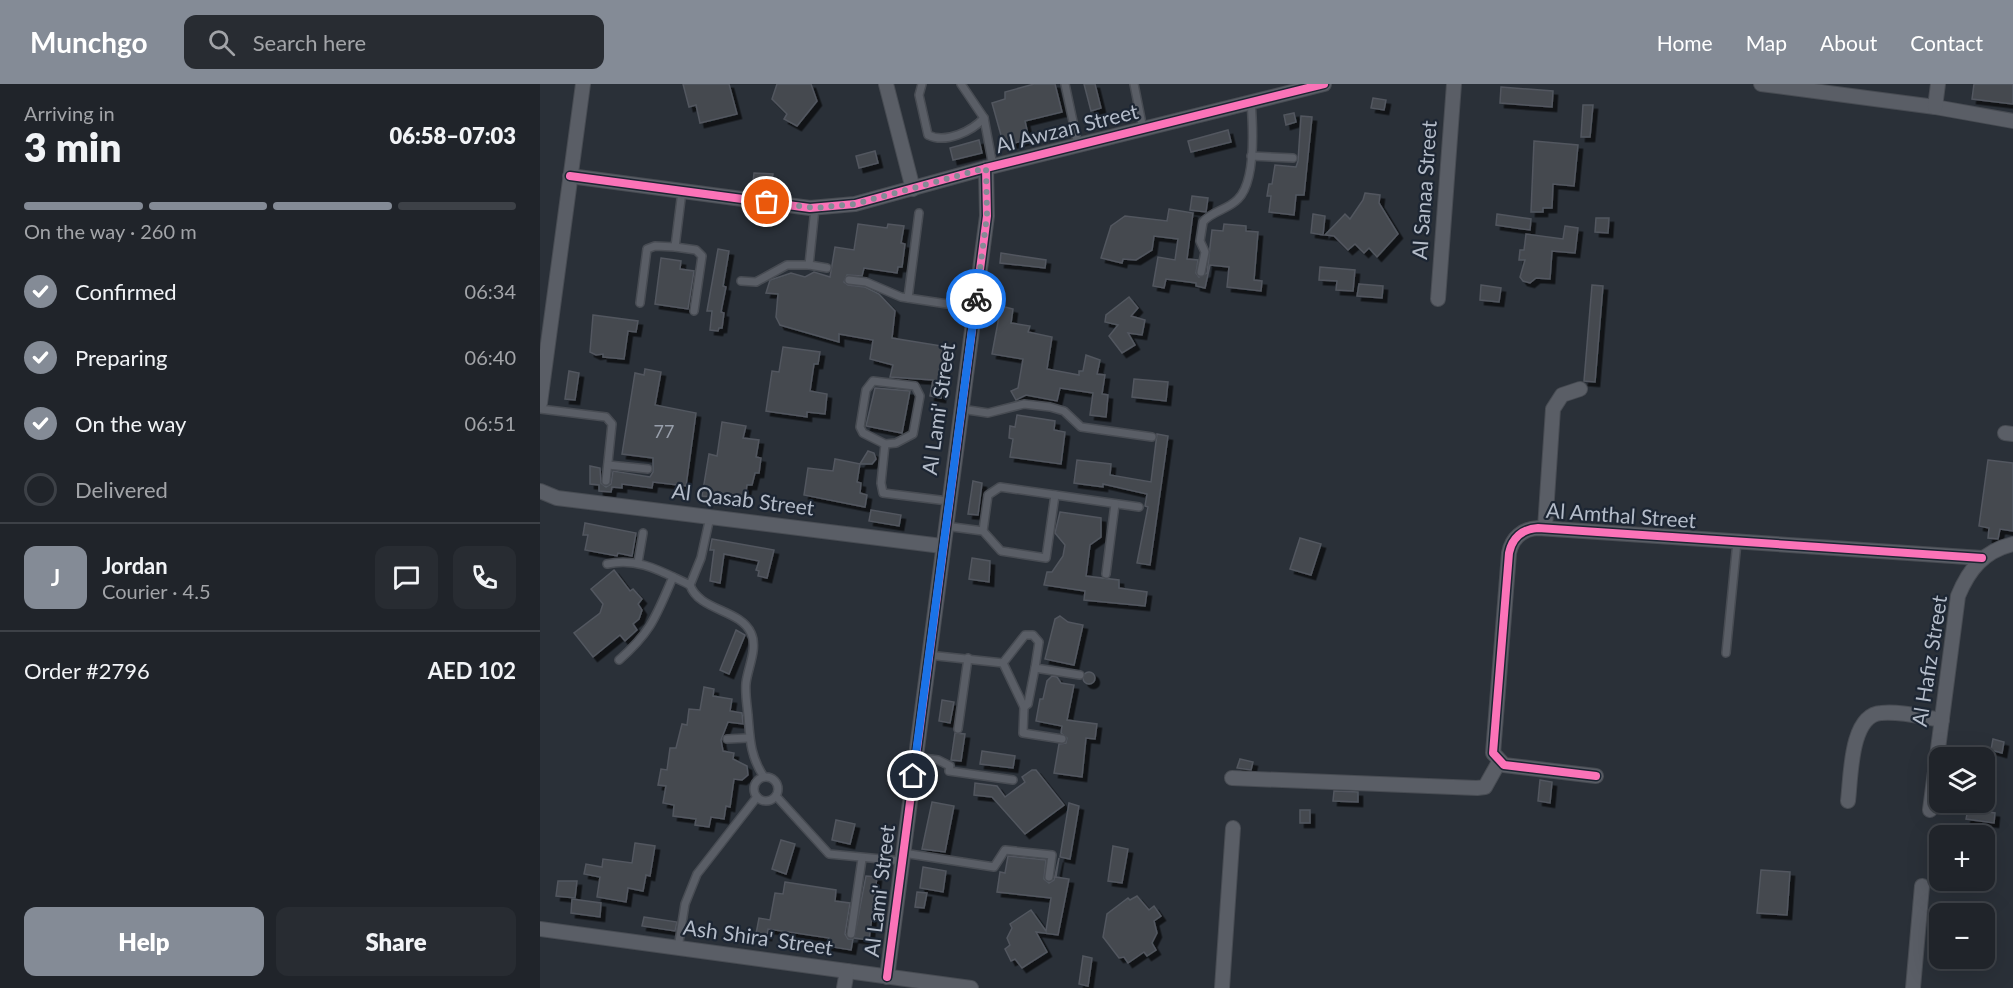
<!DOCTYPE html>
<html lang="en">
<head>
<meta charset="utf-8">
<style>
	:root { --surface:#20242a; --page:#282c32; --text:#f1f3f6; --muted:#a2a4a8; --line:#3d4147; --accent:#848b96 }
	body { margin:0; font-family:Lato,sans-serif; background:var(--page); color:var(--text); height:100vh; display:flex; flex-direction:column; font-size:22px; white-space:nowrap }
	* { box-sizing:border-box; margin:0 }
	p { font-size:20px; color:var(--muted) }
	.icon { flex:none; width:33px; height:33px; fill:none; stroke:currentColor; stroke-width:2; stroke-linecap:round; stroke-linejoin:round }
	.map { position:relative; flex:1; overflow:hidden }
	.panel { display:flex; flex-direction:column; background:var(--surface); width:540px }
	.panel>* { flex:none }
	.controls { position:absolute; left:1389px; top:663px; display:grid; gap:12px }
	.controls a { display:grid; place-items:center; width:66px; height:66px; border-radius:12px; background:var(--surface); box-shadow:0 6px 24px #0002,0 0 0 2px var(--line); font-size:30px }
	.pin { position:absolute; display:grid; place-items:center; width:51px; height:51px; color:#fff; margin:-26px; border:3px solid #fff; border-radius:50%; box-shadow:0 2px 6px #0007 }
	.courier { position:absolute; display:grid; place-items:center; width:60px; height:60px; margin:-30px; border:4px solid #1a73e8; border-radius:50%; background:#fff; color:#222; box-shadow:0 2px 8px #0007 }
	.summary em { font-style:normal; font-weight:800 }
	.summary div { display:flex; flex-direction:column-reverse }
	.summary { display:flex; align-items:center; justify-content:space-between; height:102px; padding:0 24px }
	h1 { font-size:39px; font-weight:800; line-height:45px }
	.bar { display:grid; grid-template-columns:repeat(4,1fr); gap:9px 6px; align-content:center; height:72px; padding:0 24px }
	.bar i { height:8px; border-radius:4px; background:var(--line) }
	.bar .active { background:var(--accent) }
	.bar p { grid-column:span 4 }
	.line { display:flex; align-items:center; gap:15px; padding:0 24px; border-top:2px solid var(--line) }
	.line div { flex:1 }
	.round { display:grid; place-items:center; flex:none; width:63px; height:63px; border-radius:12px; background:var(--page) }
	ol { padding:0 24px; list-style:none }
	li { display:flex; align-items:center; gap:18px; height:66px }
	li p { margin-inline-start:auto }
	li .icon { padding:6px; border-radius:50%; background:var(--accent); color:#fff; stroke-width:4 }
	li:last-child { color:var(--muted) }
	li i { width:33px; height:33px; border:3px solid var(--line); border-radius:50% }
	.primary-button { display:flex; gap:12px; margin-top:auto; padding:12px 24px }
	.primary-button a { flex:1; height:69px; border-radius:12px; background:var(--accent); color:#fff; font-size:24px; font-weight:800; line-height:69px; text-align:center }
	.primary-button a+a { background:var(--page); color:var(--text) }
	header { display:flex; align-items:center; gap:36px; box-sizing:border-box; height:84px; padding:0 30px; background:var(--accent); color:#fff }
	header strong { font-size:28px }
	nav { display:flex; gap:33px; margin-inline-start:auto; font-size:21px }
	.search { width:420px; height:54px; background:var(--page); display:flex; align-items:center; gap:15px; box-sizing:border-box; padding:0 21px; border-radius:12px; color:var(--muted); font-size:22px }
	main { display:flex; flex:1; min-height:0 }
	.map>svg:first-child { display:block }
	.building { fill:#444950; stroke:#52575f; stroke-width:1.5; filter:url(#shadow) }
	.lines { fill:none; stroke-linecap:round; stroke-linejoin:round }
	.service-casing { stroke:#484c53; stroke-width:10 }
	.minor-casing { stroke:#484c53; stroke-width:16 }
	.service { stroke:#5a5e66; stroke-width:7 }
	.minor { stroke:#5a5e66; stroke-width:14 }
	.cycleway-casing { stroke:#1d2633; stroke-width:11 }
	.cycleway { stroke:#fb73b8; stroke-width:8 }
	.done { stroke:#848b96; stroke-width:6; stroke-dasharray:0 10.8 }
	.route { stroke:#1a73e8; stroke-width:8 }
	.labels { text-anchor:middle; stroke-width:4.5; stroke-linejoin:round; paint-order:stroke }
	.number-label { font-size:18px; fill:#989fab }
	.street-label { font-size:21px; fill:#b4bcc9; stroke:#1d2633 }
</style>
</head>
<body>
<header>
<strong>Munchgo</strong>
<div class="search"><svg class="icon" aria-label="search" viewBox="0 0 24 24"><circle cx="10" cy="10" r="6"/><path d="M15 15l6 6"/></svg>Search here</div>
<nav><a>Home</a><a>Map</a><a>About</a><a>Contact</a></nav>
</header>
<main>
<section class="panel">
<div class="summary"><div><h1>3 min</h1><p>Arriving in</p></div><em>06:58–07:03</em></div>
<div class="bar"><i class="active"></i><i class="active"></i><i class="active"></i><i></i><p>On the way · 260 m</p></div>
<ol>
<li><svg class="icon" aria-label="check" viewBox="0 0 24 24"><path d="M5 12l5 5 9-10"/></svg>Confirmed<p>06:34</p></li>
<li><svg class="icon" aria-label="check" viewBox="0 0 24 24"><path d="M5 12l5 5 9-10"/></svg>Preparing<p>06:40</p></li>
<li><svg class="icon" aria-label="check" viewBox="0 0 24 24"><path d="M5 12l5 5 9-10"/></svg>On the way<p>06:51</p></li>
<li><i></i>Delivered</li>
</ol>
<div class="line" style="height:108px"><b class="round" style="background:var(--accent);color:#fff">J</b><div><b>Jordan</b><p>Courier · 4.5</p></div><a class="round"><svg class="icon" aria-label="chat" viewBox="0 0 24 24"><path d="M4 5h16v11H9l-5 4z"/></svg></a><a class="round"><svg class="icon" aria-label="phone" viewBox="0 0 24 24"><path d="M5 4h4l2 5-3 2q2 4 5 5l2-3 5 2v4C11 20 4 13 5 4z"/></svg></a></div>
<div class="line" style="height:78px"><div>Order #2796</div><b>AED 102</b></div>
<div class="primary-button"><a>Help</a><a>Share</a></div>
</section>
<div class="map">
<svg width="1473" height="904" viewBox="0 0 1473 904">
	<defs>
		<filter id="shadow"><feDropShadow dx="4.5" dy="4.5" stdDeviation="0" flood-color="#0009"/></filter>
	</defs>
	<rect width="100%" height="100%" fill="#2a3038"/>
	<g class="building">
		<polygon points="143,0 189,0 197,30 160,39 156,21 149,23"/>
		<polygon points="237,0 271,0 277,17 257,42 244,35 247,30 232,15"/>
		<polygon points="494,0 515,0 522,28 485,37 489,55 464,62 452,19 465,15 465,8"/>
		<polygon points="544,0 555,0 561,24 551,27"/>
		<polygon points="1434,0 1473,0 1473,20 1432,15"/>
		<polygon points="961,3 1013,7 1012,23 960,19"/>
		<polygon points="833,14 846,16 844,26 831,24"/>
		<polygon points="1043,21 1053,21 1050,53 1041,53"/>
		<polygon points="754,29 756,38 746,41 744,31"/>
		<polygon points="761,32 772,33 764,111 756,111 754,131 729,128 731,112 727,112 729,100 732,100 735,81 756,83 758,77"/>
		<polygon points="688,46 691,58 651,68 648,57"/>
		<polygon points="439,56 442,69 413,76 410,64"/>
		<polygon points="994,57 1038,61 1034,102 1013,100 1012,124 1003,124 1003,128 991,128"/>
		<polygon points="335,67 338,79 319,84 316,72"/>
		<polygon points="214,89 233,90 232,100 213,99"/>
		<polygon points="825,109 840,111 839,119 858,150 837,173 829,164 824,169 815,160 808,166 794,152 785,151 805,130 810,135 823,116"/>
		<polygon points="652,112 668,114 666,128 650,126"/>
		<polygon points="629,125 653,129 647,175 658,176 656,189 659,193 667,189 672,146 683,147 684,140 706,142 706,147 718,148 714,196 722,197 721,207 687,203 689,183 670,181 665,204 656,202 656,199 626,195 624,204 613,202 618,173 635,176 638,155 614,152 612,166 596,176 583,175 582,179 561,174 571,142 585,132 627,137"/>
		<polygon points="773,130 785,132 783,151 771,149"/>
		<polygon points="957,130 991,135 990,146 956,141"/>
		<polygon points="1056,134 1069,134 1068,149 1055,148"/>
		<polygon points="318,140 347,144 348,140 364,142 361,159 365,160 362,183 358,183 357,189 324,184 322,192 307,191 304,198 308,201 325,203 339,210 355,227 352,254 408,263 401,314 390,312 393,296 350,293 353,281 330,275 333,256 299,250 299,258 240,241 236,233 238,210 226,209 230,196 251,189 265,193 274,188 290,193 295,163 314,166"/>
		<polygon points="1025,142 1038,144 1035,169 1012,167 1010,195 996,194 990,199 983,197 980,193 985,176 979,176 980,166 984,166 986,150 1023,155"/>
		<polygon points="178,165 189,167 183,202 186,203 181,228 184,229 182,244 179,244 178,247 170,246 172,227 167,227"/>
		<polygon points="461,169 506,176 505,184 460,179"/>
		<polygon points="121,174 141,177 140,185 154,187 148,225 115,220"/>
		<polygon points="780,183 815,186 813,207 796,206 797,197 779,196"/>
		<polygon points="819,200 843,202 842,214 817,212"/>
		<polygon points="941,201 961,204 959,218 940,216"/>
		<polygon points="1052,201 1063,202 1055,298 1044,297"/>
		<polygon points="589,213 598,224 591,232 605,236 602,251 588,249 595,261 582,269 569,252 578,241 565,238 566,231"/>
		<polygon points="461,222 473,225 471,239 490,242 488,248 512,253 507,285 539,291 539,287 543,287 546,271 560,276 557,290 565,291 562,310 568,311 566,333 550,331 553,309 520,304 517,317 486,311 476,316 471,307 478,304 483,275 452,270"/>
		<polygon points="53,231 98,237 96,248 88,247 84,275 63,273 63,270 56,271 50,268"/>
		<polygon points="243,263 280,268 278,280 274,280 270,307 287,310 285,330 267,328 267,333 226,327 232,287 239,288"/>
		<polygon points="105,285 121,288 115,321 156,329 146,402 113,398 112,404 82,400 82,404 72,403 71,408 59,407 59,401 50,400 50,382 60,384 61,399 66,403 71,400 73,387 110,393 113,388 113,374 82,370 95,289 104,291"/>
		<polygon points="29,287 39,289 35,316 25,315"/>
		<polygon points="594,295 628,298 626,317 592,313"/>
		<polygon points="335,304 370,307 362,349 326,342"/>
		<polygon points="477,331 515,337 514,346 525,348 521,380 470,373 473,355 469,354 470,342 475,343"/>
		<polygon points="182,338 206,342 203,354 219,356 216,373 221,374 219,389 215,389 212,401 207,401 205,416 162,412 169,370 177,372"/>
		<polygon points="617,350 628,352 610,481 597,479 608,423 605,422 607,410 563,400 563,403 534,399 537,376 571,380 570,391 611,398"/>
		<polygon points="328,367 334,369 336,375 332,380 320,380 317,398 321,399 320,409 327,411 325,423 264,411 268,384 293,387 295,375 320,380"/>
		<polygon points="1448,376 1473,379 1473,447 1460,445 1458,455 1448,454 1449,444 1439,442"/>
		<polygon points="433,397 442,399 438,431 428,430"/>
		<polygon points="331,426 361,431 359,442 329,437"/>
		<polygon points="520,428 561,434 561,453 550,461 546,492 579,496 579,504 607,508 605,522 544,516 545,507 504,501 507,488 512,488 523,472 525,461 515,449"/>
		<polygon points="45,439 96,449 92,472 78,469 77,472 45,466 48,451 43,451"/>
		<polygon points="760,454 781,460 771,491 750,485"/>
		<polygon points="172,455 234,466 227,494 218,492 219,487 216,486 219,477 184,470 180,499 170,497 174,466 170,466"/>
		<polygon points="432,474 450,477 449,498 429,495"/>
		<polygon points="74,486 90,507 93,505 102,515 98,520 102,526 99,535 93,540 97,546 85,557 80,551 53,573 34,549 60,529 63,520 51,505"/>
		<polygon points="520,532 528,538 543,541 534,581 505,575 515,535"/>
		<polygon points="196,546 205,551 189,590 180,586"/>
		<circle cx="549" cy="594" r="6"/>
		<polygon points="512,592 517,593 521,599 534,601 527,636 557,640 555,655 546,654 542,693 514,689 519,660 526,659 527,654 521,649 522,642 496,637 500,615 503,615 507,597"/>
		<polygon points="164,603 174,605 173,612 192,615 190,627 202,629 203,640 188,638 181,656 183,667 194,669 193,675 207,682 208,691 202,696 194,695 190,723 186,722 184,735 171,733 169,743 155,741 156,735 133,732 134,721 123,719 126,702 118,701 121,685 127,686 130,664 136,664 142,640 147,641 149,625 160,626"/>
		<polygon points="402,616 414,618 410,639 399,637"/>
		<polygon points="415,649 425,650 421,677 411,676"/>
		<polygon points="1453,655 1464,658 1462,669 1451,666"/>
		<polygon points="442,667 475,672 473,684 440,680"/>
		<polygon points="700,675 713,678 711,686 697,684"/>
		<polygon points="492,686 496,686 524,721 485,750 452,713 434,711 435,699 457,702 465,713 485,698 482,693"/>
		<polygon points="1000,696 1012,698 1010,719 998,717"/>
		<polygon points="794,707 818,708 818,718 793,717"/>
		<polygon points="392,718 414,722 405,768 382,765"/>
		<polygon points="529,719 539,722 530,775 520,773"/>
		<polygon points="1428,725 1455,729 1454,739 1426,735"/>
		<rect x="760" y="726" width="10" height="13"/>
		<polygon points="296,736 315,740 310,760 292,756"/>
		<polygon points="241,756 255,760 246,790 232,785"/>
		<polygon points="95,759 115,762 110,792 106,791 103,807 88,804 86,818 57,813 60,793 44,790 46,780 62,783 63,775 92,779"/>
		<polygon points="573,762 588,765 582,799 568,797"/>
		<polygon points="468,772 506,776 504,795 509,799 514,796 519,774 516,793 529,795 518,851 496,848 507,868 482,884 475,875 471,877 465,865 470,861 467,854 472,844 470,840 491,826 506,847 511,814 457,808 460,788 465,789"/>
		<polygon points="383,783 406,787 403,808 380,804"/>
		<polygon points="1221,786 1250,788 1247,831 1217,829"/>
		<polygon points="326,792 337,793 329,856 314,854"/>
		<polygon points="18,797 37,797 35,814 16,812"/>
		<polygon points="245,798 296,806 295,817 310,819 305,850 308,855 313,855 311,866 287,862 289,854 256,849 228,845 227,852 216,850 219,834 230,836 235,809 243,810"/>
		<polygon points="377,808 387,809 384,824 375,823"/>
		<polygon points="597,812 609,826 614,822 621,832 614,837 617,849 612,859 616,866 607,872 604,868 588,879 584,873 579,874 563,853 567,830 588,814 590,816"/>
		<polygon points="32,815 61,819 60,833 31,829"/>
		<polygon points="104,833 137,838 135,847 102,842"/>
		<polygon points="543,872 552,874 548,902 539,900"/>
	</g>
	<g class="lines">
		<g class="service-casing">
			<g id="service">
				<path d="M382 0 379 11 388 51C406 60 432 47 444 34"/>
				<polyline points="421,0 444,34 453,82"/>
				<polyline points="525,0 538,61"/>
				<polyline points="594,0 603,45"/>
				<polyline points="711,72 753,74"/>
				<polyline points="135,163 156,166 162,172 154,227"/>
				<polyline points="269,181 287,184"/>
				<path d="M661 188 665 168 660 157 663 138C671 127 688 126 698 115 716 97 713 43 711 18"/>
				<polyline points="309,196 326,198 361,213 434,224"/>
				<polyline points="201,197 216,198 247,181 269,181 275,124"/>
				<polyline points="368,214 379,129"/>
				<polyline points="100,219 107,165 115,162 135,163 142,107"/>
				<polyline points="0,325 66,333 72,340 66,397"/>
				<polyline points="421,325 448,329 484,320 510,323 524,327 541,343 612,353"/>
				<polyline points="345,360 356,359 373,350 380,312 375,302 333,297 326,306 320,343 323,349 345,360 341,399 343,409 408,417"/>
				<polyline points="68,381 108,385"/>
				<path d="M170 433 161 474 150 501C159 527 200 525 211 549 218 564 208 583 206 599 205 610 207 620 208 631 210 655 210 672 224 693"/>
				<polyline points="405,442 443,447 461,467 506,474 515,411"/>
				<polyline points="443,447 448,411 460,403 599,423"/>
				<polyline points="98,478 103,449"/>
				<path d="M67 480C99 473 122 488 150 501"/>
				<polyline points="566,490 575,420"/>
				<polyline points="1186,569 1197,458"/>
				<polyline points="388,571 463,579 485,551 493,551 499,558 495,584 540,591"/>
				<path d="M79 576C112 547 116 532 133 493"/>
				<polyline points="463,579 484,623 483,649 522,655"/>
				<polyline points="484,623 488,620 495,584"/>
				<polyline points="418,645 428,574"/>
				<polyline points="187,655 208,654"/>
				<polyline points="375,673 398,676 410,682 409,687 473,696"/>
				<circle cx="226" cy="705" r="12"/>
				<polyline points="236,712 289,770 362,777"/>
				<polyline points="363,769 454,783 465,766 512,771 509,793"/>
				<polyline points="311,850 322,775"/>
				<polyline points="138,864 145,820 157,790 217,713"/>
			</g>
		</g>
		<g class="minor-casing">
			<g id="minor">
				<polyline points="346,0 373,105"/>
				<polyline points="1221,0 1395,23 1473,37"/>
				<polyline points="1395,23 1398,0"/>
				<polyline points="30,92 270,124 315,120 446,84 784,0"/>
				<polyline points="898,215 914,0"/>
				<polyline points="0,319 43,0"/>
				<polyline points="1465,349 1473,350"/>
				<polyline points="0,407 17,414 402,462"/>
				<polyline points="1005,444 1013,325 1022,311 1040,305"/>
				<path d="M1056 692 964 681 953 669 969 469C972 454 982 445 998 444L1442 474"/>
				<polyline points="692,694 937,704 945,703 959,678"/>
				<path d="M1308 717C1311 693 1310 631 1341 629 1361 627 1382 633 1402 636"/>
				<path d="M1390 726 1418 512C1429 485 1444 467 1473 460"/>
				<polyline points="0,845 431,904"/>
				<polyline points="347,893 447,132 446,84"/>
				<polyline points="304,904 307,887"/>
				<polyline points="682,904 693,744"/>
				<polyline points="1373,904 1382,802"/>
			</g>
		</g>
		<use href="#service" class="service"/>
		<use href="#minor" class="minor"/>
		<g class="cycleway-casing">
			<g id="cycleway">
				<polyline points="30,92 270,124 315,120 446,84 784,0"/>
				<path d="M1056 692 964 681 953 669 969 469C972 454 982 445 998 444L1442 474"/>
				<polyline points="347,893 447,132 446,84"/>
			</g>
		</g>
		<use href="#cycleway" class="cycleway"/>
	</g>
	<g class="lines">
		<polyline class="done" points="227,118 275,124 315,120 446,84 447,132 436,215"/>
		<polyline class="route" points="373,692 436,215"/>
	</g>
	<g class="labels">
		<g class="number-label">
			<text x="124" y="354">77</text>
		</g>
		<g class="street-label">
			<text transform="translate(527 45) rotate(-14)" y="7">Al Awzan Street</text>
			<text transform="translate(885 106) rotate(-86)" y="7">Al Sanaa Street</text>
			<text transform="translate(399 325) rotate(-82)" y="7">Al Lami' Street</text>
			<text transform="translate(203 416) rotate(7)" y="7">Al Qasab Street</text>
			<text transform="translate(1081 432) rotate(4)" y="7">Al Amthal Street</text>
			<text transform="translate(1390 577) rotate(-81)" y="7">Al Hafiz Street</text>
			<text transform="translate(340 807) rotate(-83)" y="7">Al Lami' Street</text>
			<text transform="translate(218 854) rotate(8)" y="7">Ash Shira' Street</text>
		</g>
	</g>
</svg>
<div class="controls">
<a><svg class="icon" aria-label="layers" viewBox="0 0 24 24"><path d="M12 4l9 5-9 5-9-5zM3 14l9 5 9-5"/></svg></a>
<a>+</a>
<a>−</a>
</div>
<div class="pin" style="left:227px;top:118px;background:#ea580c"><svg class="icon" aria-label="bag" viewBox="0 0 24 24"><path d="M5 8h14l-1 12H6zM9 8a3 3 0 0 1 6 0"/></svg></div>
<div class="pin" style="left:373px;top:692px;background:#1f2937"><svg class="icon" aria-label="home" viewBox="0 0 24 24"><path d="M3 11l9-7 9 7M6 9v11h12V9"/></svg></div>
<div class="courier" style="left:436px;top:215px"><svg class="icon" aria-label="bike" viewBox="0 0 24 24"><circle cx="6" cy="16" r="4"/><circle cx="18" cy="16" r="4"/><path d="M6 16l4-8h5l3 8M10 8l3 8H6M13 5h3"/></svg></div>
</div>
</main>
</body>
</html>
